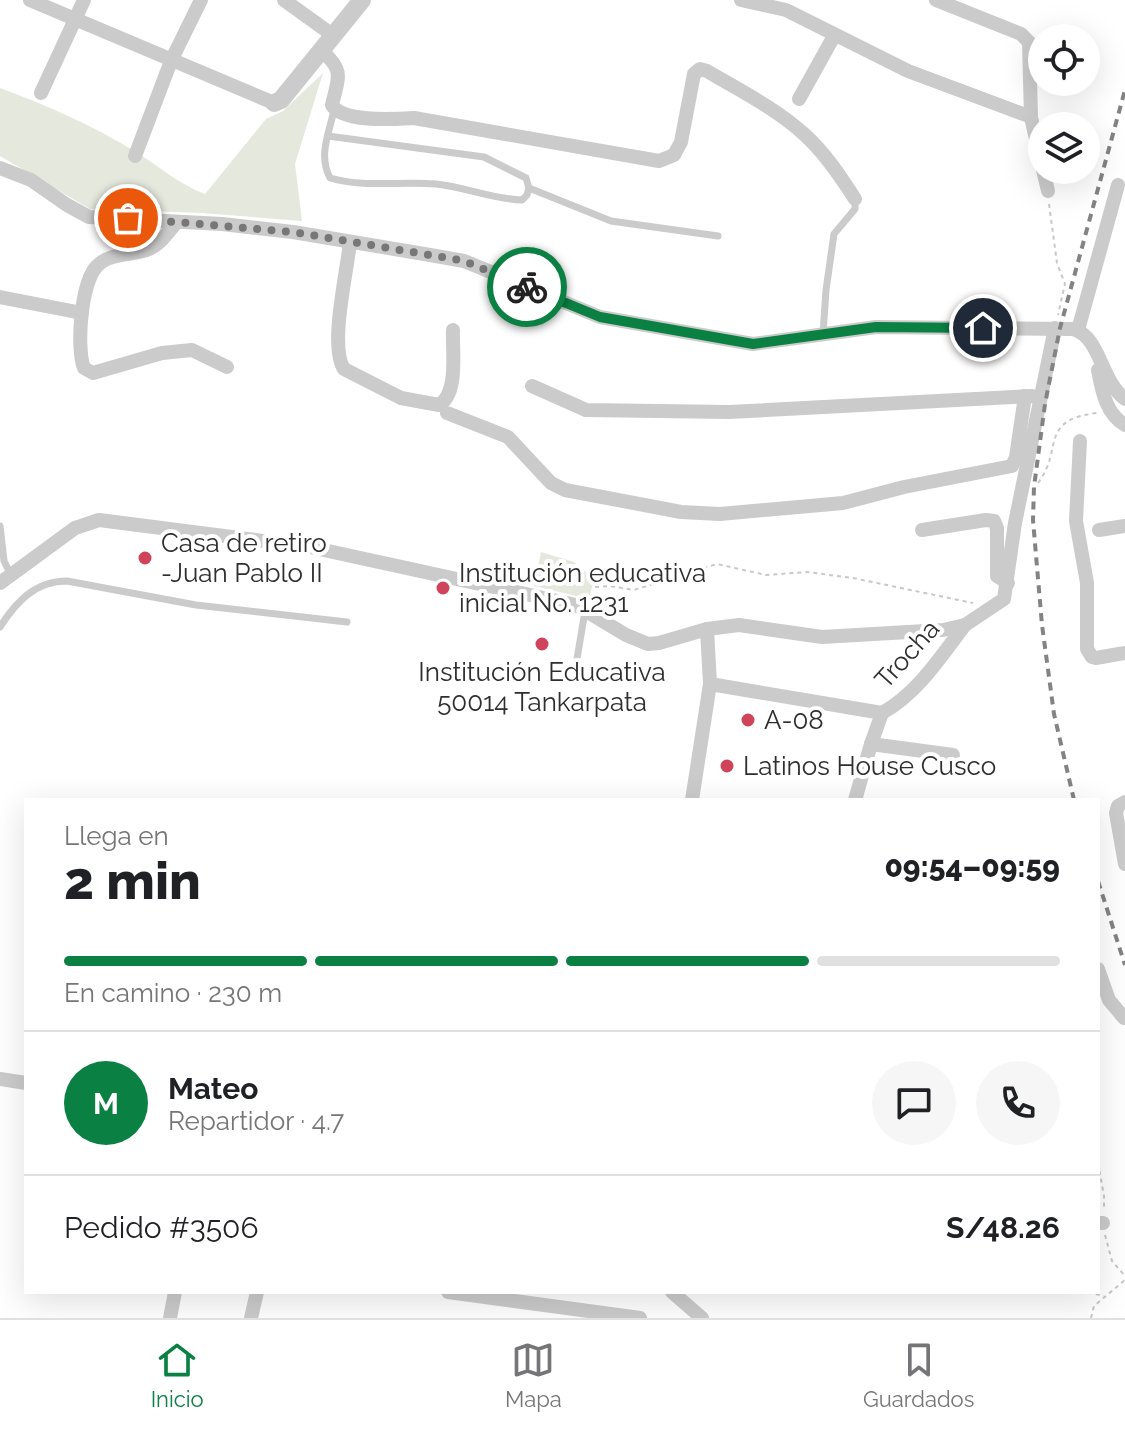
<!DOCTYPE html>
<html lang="es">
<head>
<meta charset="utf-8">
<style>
	:root { --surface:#fff; --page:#f6f6f6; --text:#202124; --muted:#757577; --line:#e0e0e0; --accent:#0b8043 }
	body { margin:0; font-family:Raleway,sans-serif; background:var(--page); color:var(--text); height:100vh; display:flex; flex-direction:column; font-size:30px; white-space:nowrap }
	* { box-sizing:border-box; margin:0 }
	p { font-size:26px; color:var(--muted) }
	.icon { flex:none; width:44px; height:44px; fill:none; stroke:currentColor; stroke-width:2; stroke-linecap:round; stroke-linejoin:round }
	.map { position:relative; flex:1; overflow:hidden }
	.panel { position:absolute; left:24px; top:798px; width:1076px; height:496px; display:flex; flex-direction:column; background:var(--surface); border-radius:0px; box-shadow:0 8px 32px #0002 }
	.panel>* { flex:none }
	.tools { position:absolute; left:1028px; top:24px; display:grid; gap:16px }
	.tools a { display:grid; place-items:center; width:72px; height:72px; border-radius:50%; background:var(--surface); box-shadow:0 8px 32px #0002; font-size:40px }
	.pin { position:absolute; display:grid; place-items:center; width:68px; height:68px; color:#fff; margin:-34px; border:4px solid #fff; border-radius:50%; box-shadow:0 2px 8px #0007 }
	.courier { position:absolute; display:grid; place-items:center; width:80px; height:80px; margin:-40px; border:6px solid #0b8043; border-radius:50%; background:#fff; color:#222; box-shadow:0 2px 10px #0007 }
	.summary em { font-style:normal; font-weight:800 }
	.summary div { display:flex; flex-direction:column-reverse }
	.summary { display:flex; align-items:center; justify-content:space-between; height:136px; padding:0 40px }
	h1 { font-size:52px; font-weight:800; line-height:60px }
	.bar { display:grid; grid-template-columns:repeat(4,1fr); gap:12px 8px; align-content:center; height:96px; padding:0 40px }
	.bar i { height:10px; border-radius:6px; background:var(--line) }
	.bar .selected { background:var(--accent) }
	.bar p { grid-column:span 4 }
	.line { display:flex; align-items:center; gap:20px; padding:0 40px; border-top:2px solid var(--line) }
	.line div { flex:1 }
	.round { display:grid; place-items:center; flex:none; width:84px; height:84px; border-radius:42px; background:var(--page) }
	.tabs { display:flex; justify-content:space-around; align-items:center; height:112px; border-top:2px solid var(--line); background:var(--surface); font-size:22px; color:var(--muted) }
	.tabs a { display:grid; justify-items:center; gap:4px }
	.tabs .selected { color:var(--accent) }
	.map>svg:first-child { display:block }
	.green { fill:#e5e9dd }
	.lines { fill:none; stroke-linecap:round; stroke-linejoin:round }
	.path { stroke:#c8c8c8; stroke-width:2; stroke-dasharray:4 4; stroke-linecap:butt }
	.service { stroke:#cbcbcb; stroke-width:7 }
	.minor { stroke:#cbcbcb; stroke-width:14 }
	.tertiary { stroke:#cbcbcb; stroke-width:18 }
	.rail { stroke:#838383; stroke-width:4; stroke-dasharray:8 6; stroke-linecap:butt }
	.done { stroke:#777; stroke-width:8; stroke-dasharray:0 14.4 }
	.route { stroke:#0b8043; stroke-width:10 }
	.poi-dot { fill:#d0445b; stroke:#fff; stroke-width:3 }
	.labels { text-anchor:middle; stroke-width:8; stroke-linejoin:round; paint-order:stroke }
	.poi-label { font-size:26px; fill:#2e2e2e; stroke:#fff; text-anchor:start }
	.street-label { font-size:26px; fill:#2e2e2e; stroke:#fff }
</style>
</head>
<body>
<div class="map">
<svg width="1125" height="1318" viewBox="0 0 1125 1318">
	<rect width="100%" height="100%" fill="#fff"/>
	<g class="green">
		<path d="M323 73 295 164 302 221 202 213 90 209 0 156V88C46 105 94 126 136 152 159 166 180 185 205 194L266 119 283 111Z"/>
		<polygon points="541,552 574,562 594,579 589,599 534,586"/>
	</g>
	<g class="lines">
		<g class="path">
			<polyline points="1049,204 1057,263 1065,284 1058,315"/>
			<path d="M1038 483C1064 449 1038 420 1097 413"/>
			<polyline points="595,587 610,586 634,590 717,564 766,575 807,572 853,578 973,603"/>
			<polyline points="1098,1163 1104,1196 1104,1209"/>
			<polyline points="1105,1235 1112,1261 1125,1276"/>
			<polyline points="1088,1292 1104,1296"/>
			<polyline points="1091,1318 1094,1306 1125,1280"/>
		</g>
		<g class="service">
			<path d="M334 110C329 134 318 155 330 178 365 188 400 181 436 184 465 187 492 199 522 200L527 195 529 188 611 221 718 236"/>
			<polyline points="328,136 484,157 526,178 529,188"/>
			<polyline points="823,334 826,290 834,234 855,209 855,199"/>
			<polyline points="0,526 4,561 10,573"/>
			<path d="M0 627C16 602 35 581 67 581L196 605 347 622"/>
			<polyline points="576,665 585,611"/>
		</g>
		<g class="minor">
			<polyline points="30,0 274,103"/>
			<polyline points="284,0 334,36"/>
			<polyline points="741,0 786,10 908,71 1031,117"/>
			<polyline points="936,0 1021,34 1029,42 1031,117 1042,166"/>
			<path d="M322 51C345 71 338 78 332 105 343 123 395 119 414 118L659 161 674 155 681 142 694 74 700 69 707 71C739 90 777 109 805 135 825 153 841 177 855 199"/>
			<polyline points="41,93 84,0"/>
			<polyline points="799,99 834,36"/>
			<polyline points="135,156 171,61 201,0"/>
			<path d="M0 168 31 180 67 205 89 217 222 224 293 232 436 256 464 261 600 317 753 344 876 327 1073 329C1101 337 1100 380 1125 399"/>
			<polyline points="1043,170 1048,191"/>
			<path d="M176 223C168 232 161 244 149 249 133 256 110 252 97 266 81 282 76 348 84 368L93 373 162 353 192 350 227 367"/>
			<path d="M350 242C347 273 329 346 344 369L401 398 439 405C459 393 452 351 453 330"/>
			<polyline points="0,297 82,313"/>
			<polyline points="1078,330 1118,185"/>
			<path d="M1098 370C1102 391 1106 414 1125 425"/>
			<polyline points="532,386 586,410 729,412 1032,396"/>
			<polyline points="447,413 508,437 551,483 565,490 681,512 720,514 843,503 904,487 1012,466 1016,457 1025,396"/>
			<polyline points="1080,441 1076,521 1087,583 1087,649 1092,657 1096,658 1125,653"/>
			<polyline points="922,530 986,520 994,521 997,528 997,576 1008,583"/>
			<polyline points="1099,530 1125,526"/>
			<polyline points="0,583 75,528 99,520 310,547 576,605 626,635 648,644 659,643 707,629 739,625 822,637 943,630 965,625 1004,599 1015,523 1055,328"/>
			<polyline points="710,684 882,713"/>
			<path d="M882 713C918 693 941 656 965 625"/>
			<polyline points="871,744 953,755"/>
			<polyline points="692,800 710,684 707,629"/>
			<polyline points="855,800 871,744 882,713"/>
			<polyline points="1125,802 1118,806 1116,813 1125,864"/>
			<polyline points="1098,969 1109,1000 1124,1018"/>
			<polyline points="0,1079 26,1083"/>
			<polyline points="1098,1223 1103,1223"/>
			<polyline points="448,1292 640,1318"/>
			<polyline points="672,1292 702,1318"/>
			<polyline points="170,1318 175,1292"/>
			<polyline points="251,1318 257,1292"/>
		</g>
		<polyline class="tertiary" points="274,103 281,100 362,0"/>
		<g class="rail">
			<polyline points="1074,800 1054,714 1042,625 1033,520 1034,487 1045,404 1060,328 1125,90"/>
			<polyline points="1098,881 1125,965"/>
		</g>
	</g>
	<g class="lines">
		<polyline class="done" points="128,218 293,232 436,256 464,261 527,287"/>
		<polyline class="route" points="527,287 600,317 753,344 876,327 983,328"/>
	</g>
	<g class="poi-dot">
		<circle cx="145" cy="558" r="8"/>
		<circle cx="443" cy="588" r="8"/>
		<circle cx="542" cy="644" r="8"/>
		<circle cx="748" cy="720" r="8"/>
		<circle cx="727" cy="766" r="8"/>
	</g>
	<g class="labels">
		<g class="poi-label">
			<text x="161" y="552">Casa de retiro<tspan x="161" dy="30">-Juan Pablo II</tspan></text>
			<text x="459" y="582">Institución educativa<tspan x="459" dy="30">inicial No. 1231</tspan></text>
			<text x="542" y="681" text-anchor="middle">Institución Educativa<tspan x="542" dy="30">50014 Tankarpata</tspan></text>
			<text x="764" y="729">A-08</text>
			<text x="743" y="775">Latinos House Cusco</text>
		</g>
		<g class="street-label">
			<text transform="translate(907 654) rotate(-48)" y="9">Trocha</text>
		</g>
	</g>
</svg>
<div class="tools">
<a><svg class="icon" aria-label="locate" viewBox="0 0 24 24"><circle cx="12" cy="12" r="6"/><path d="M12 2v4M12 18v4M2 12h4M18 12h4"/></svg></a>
<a><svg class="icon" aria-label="layers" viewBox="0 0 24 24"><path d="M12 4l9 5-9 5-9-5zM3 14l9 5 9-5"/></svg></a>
</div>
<div class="pin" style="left:128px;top:218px;background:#ea580c"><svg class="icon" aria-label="bag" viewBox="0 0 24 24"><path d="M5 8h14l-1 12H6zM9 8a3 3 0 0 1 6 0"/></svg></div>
<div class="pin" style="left:983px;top:328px;background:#1f2937"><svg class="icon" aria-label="home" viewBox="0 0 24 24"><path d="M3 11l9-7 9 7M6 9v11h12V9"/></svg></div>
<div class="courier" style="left:527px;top:287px"><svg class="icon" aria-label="bike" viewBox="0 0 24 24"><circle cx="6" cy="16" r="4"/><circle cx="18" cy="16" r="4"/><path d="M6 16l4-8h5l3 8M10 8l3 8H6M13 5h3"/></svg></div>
<section class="panel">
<div class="summary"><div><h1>2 min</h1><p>Llega en</p></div><em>09:54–09:59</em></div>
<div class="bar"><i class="selected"></i><i class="selected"></i><i class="selected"></i><i></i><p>En camino · 230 m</p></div>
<div class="line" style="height:144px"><b class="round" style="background:var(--accent);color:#fff">M</b><div><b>Mateo</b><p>Repartidor · 4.7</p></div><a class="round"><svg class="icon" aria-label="chat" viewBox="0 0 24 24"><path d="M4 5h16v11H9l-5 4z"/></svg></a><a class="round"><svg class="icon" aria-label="phone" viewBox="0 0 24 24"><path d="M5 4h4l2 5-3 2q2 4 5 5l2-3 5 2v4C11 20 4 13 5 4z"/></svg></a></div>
<div class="line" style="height:104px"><div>Pedido #3506</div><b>S/48.26</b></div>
</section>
</div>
<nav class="tabs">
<a class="selected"><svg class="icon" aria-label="home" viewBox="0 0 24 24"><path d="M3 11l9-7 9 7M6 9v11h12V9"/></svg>Inicio</a>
<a><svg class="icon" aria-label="map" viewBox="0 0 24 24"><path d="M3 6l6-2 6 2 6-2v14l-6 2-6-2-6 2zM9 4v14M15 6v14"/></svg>Mapa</a>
<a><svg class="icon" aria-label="saved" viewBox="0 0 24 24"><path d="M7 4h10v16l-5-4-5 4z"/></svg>Guardados</a>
</nav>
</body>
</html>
